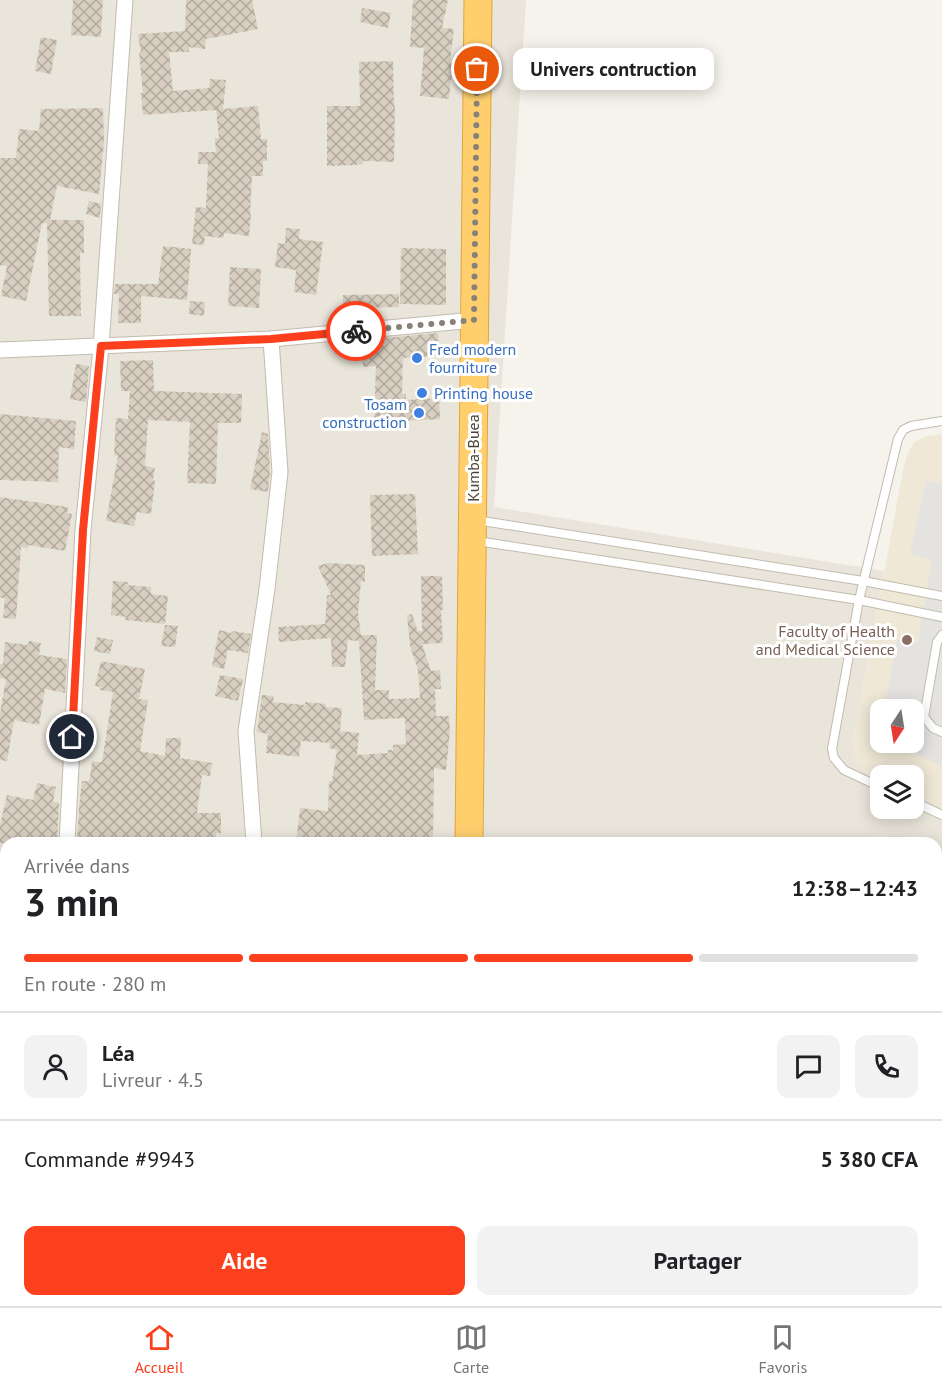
<!DOCTYPE html>
<html lang="fr">
<head>
<meta charset="utf-8">
<style>
	:root { --surface:#fff; --page:#f2f2f2; --text:#202124; --muted:#757577; --line:#e0e0e0; --accent:#fc3f1d }
	body { margin:0; font-family:"PT Sans",sans-serif; background:var(--page); color:var(--text); height:100vh; display:flex; flex-direction:column; font-size:22px; white-space:nowrap }
	* { box-sizing:border-box; margin:0 }
	p { font-size:20px; color:var(--muted) }
	.icon { flex:none; width:33px; height:33px; fill:none; stroke:currentColor; stroke-width:2; stroke-linecap:round; stroke-linejoin:round }
	.map { position:relative; flex:1; overflow:hidden }
	.side { position:absolute; left:0px; top:837px; width:942px; height:470px; display:flex; flex-direction:column; background:var(--surface); border-radius:18px 18px 0 0; box-shadow:0 3px 15px #0003 }
	.side>* { flex:none }
	.needle { width:39px; rotate:192deg }
	.tools { position:absolute; left:870px; top:699px; display:grid; gap:12px }
	.tools a { display:grid; place-items:center; width:54px; height:54px; border-radius:12px; background:var(--surface); box-shadow:0 3px 15px #0003; font-size:30px }
	.pin { position:absolute; display:grid; place-items:center; width:51px; height:51px; color:#fff; margin:-26px; border:3px solid #fff; border-radius:50%; box-shadow:0 2px 6px #0007 }
	.courier { position:absolute; display:grid; place-items:center; width:60px; height:60px; margin:-30px; border:4px solid #fc3f1d; border-radius:50%; background:#fff; color:#222; box-shadow:0 2px 8px #0007 }
	.bubble { position:absolute; height:42px; border-radius:12px; background:var(--surface); box-shadow:0 3px 15px #0003; font-size:20px; font-weight:800; line-height:42px; text-align:center }
	.overview em { font-style:normal; font-weight:800 }
	.overview div { display:flex; flex-direction:column-reverse }
	.overview { display:flex; align-items:center; justify-content:space-between; height:102px; padding:0 24px }
	h1 { font-size:39px; font-weight:800; line-height:45px }
	.bar { display:grid; grid-template-columns:repeat(4,1fr); gap:9px 6px; align-content:center; height:72px; padding:0 24px }
	.bar i { height:8px; border-radius:4px; background:var(--line) }
	.bar .active { background:var(--accent) }
	.bar p { grid-column:span 4 }
	.line { display:flex; align-items:center; gap:15px; padding:0 24px; border-top:2px solid var(--line) }
	.line div { flex:1 }
	.round { display:grid; place-items:center; flex:none; width:63px; height:63px; border-radius:12px; background:var(--page) }
	.button { display:flex; gap:12px; margin-top:auto; padding:12px 24px }
	.button a { flex:1; height:69px; border-radius:12px; background:var(--accent); color:#fff; font-size:24px; font-weight:800; line-height:69px; text-align:center }
	.button a+a { background:var(--page); color:var(--text) }
	.tab-bar { display:flex; justify-content:space-around; align-items:center; height:84px; border-top:2px solid var(--line); background:var(--surface); font-size:16px; color:var(--muted) }
	.tab-bar a { display:grid; justify-items:center; gap:3px }
	.tab-bar .active { color:var(--accent) }
	.map>svg:first-child { display:block }
	.residential { fill:#eae5da; fill-rule:evenodd }
	.education { fill:#efe8d6; fill-rule:evenodd }
	.parking { fill:#e5e3e0 }
	.building { fill:url(#building-cross-hatch) }
	.lines { fill:none; stroke-linecap:round; stroke-linejoin:round }
	.lane-casing { stroke:#c2bbae; stroke-width:10 }
	.street-casing { stroke:#c2bbae; stroke-width:17 }
	.highway-casing { stroke:#e0a43c; stroke-width:29 }
	.lane { stroke:#fff; stroke-width:8 }
	.street { stroke:#fff; stroke-width:15 }
	.highway { stroke:#ffcf6e; stroke-width:27 }
	.done { stroke:#878178; stroke-width:6; stroke-dasharray:0 10.8 }
	.route { stroke:#fc3f1d; stroke-width:8 }
	.shop-dot { fill:#3f7fe0; stroke:#fff; stroke-width:2 }
	.education-dot { fill:#8d6e63; stroke:#fff; stroke-width:2 }
	.labels { text-anchor:middle; stroke-width:6; stroke-linejoin:round; paint-order:stroke }
	.shop-label { font-size:16px; fill:#366cbe; stroke:#fff; text-anchor:start }
	.street-label { font-size:16px; fill:#4b4439; stroke:#fff }
	.education-label { font-size:16px; fill:#785e54; stroke:#fff; text-anchor:end }
</style>
</head>
<body>
<div class="map">
<svg width="942" height="1306" viewBox="0 0 942 1306">
	<defs>
		<pattern id="building-cross-hatch" width="8" height="8" patternUnits="userSpaceOnUse" patternTransform="scale(1.5)"><rect width="8" height="8" fill="#d8cfc1"/><path d="M0 0l8 8M0 8l8-8" fill="none" stroke="#b1aa9e"/></pattern>
	</defs>
	<rect width="100%" height="100%" fill="#f6f3ec"/>
	<path class="residential" d="M0 0H526L494 507 884 571 853 741 865 772 880 779V808H914V794L942 807V1306H0ZM6 843H936V1300H6Z"/>
	<path class="education" d="M942 434V807L914 794V776H880V779L865 772 858 764 853 753V741L904 465 908 453 914 442 927 436ZM880 710H914V742H880Z"/>
	<polygon class="parking" points="926,481 942,484 942,766 905,749 906,743 914,742 914,710 884,710 897,640 918,643 932,560 910,554"/>
	<g class="building">
		<polygon points="73,0 103,0 101,37 71,35"/>
		<polygon points="186,0 252,0 258,29 206,39 205,49 189,47 189,52 169,52 173,91 209,88 210,79 226,80 223,109 258,106 261,139 267,139 267,161 263,161 263,176 252,176 250,214 251,214 249,236 224,233 223,238 205,236 204,245 192,244 196,207 206,208 208,164 198,164 198,152 216,152 215,138 219,138 216,110 143,115 141,93 143,93 139,53 141,52 138,34 185,31"/>
		<polygon points="413,0 448,0 442,28 454,29 450,62 453,62 449,99 420,96 424,48 410,47"/>
		<polygon points="362,8 391,13 388,28 360,22"/>
		<polygon points="41,37 57,40 51,74 35,71"/>
		<polygon points="393,61 394,106 395,106 394,162 363,161 363,164 355,165 327,166 327,106 360,106 359,62"/>
		<polygon points="103,108 104,142 99,194 57,186 50,220 84,220 84,253 80,253 81,316 49,316 47,223 42,223 26,301 1,296 7,266 0,265 0,158 16,158 19,129 39,131 41,109"/>
		<polygon points="89,201 101,204 100,218 86,214"/>
		<polygon points="286,228 300,229 299,239 323,242 316,295 294,292 296,270 275,267 278,243 285,244"/>
		<polygon points="163,246 191,249 187,300 141,296 141,323 118,323 119,294 114,294 115,284 158,284"/>
		<polygon points="401,248 446,249 446,305 400,304"/>
		<polygon points="230,267 261,269 259,308 228,306"/>
		<polygon points="399,294 399,307 343,308 343,295"/>
		<polygon points="190,301 205,302 204,316 189,314"/>
		<polygon points="438,333 440,356 403,358 402,394 406,394 406,400 439,398 440,419 407,421 374,420 376,366 363,367 362,340"/>
		<polygon points="153,360 154,391 242,394 241,423 218,423 216,484 187,483 190,422 148,420 145,466 155,468 153,480 155,481 151,514 137,512 134,526 106,521 118,456 114,455 116,418 128,419 130,391 121,391 120,361"/>
		<polygon points="76,364 89,366 86,402 70,399"/>
		<polygon points="0,414 76,421 74,449 59,447 58,482 0,480"/>
		<polygon points="262,432 268,434 270,472 268,492 250,489"/>
		<polygon points="415,494 418,554 372,556 370,495"/>
		<polygon points="0,497 68,507 67,513 72,514 65,551 28,545 28,548 21,547 16,619 3,618 5,598 0,598"/>
		<polygon points="328,563 365,565 365,582 361,581 358,613 361,635 377,635 375,690 389,690 389,699 420,698 418,670 410,646 407,615 412,614 418,632 418,631 422,631 421,576 442,576 443,610 441,610 443,643 422,644 431,671 440,670 441,689 435,689 436,716 449,716 450,731 446,770 434,768 433,843 296,843 300,808 328,811 329,781 332,781 337,750 329,748 330,743 301,741 299,757 266,753 268,734 257,732 262,695 274,696 273,702 305,705 305,702 326,704 325,707 342,708 340,731 359,733 357,755 388,753 388,750 393,750 393,745 406,744 405,718 364,720 359,641 348,640 345,667 332,667 331,638 279,642 278,627 325,624 327,595 331,595 318,566"/>
		<polygon points="113,581 128,582 127,585 151,587 151,594 168,596 165,624 125,620 126,617 111,615"/>
		<polygon points="165,625 178,626 175,647 161,646"/>
		<polygon points="219,630 232,633 233,631 251,634 248,653 228,650 224,669 212,666"/>
		<polygon points="97,637 113,640 110,654 94,651"/>
		<polygon points="29,641 41,643 39,655 67,659 65,693 45,689 39,725 14,720 7,761 0,760 0,713 6,679 0,678 0,664 3,664 5,642 28,645"/>
		<polygon points="101,661 145,669 139,699 148,700 140,751 165,756 166,738 181,738 180,758 212,763 210,776 202,775 197,813 221,813 221,833 216,833 216,843 121,843 104,841 104,843 77,843 79,807 82,781 89,781 89,778 90,778 92,761 102,762 113,692 100,690 101,687 95,686"/>
		<polygon points="220,675 243,679 238,701 215,696"/>
		<polygon points="37,783 56,787 53,802 59,803 57,843 0,843 0,825 7,795 33,800"/>
	</g>
	<g class="lines">
		<g class="lane-casing">
			<g id="lane">
				<polyline points="476,520 863,581 942,596"/>
				<polyline points="477,541 859,600 942,617"/>
				<polyline points="942,635 937,642 924,717 933,728 942,732"/>
				<polyline points="880,787 844,770 834,758 832,749 859,600 898,439 903,430 911,426 942,421"/>
				<polyline points="914,802 942,815"/>
			</g>
		</g>
		<g class="street-casing">
			<g id="street">
				<polyline points="0,350 271,339 474,320"/>
				<polyline points="67,843 83,530 101,347 125,0"/>
				<polyline points="254,843 246,731 267,589 280,472 271,339"/>
				<polyline points="936,938 942,938"/>
				<polyline points="0,971 6,971"/>
				<polyline points="776,1300 788,1306"/>
				<polyline points="39,1306 39,1300"/>
				<polyline points="222,1306 222,1300"/>
			</g>
		</g>
		<g class="highway-casing">
			<g id="highway">
				<polyline points="469,843 478,0"/>
				<polyline points="466,1306 466,1300"/>
			</g>
		</g>
		<use href="#lane" class="lane"/>
		<use href="#street" class="street"/>
		<use href="#highway" class="highway"/>
	</g>
	<g class="lines">
		<polyline class="done" points="356,331 474,320 477,69"/>
		<polyline class="route" points="72,737 83,530 101,346 271,339 356,331"/>
	</g>
	<g class="shop-dot">
		<circle cx="417" cy="358" r="6"/>
		<circle cx="422" cy="393" r="6"/>
		<circle cx="419" cy="413" r="6"/>
	</g>
	<circle class="education-dot" cx="907" cy="640" r="6"/>
	<g class="labels">
		<g class="shop-label">
			<text x="429" y="355">Fred modern<tspan x="429" dy="18">fourniture</tspan></text>
			<text x="434" y="399">Printing house</text>
			<text x="407" y="410" text-anchor="end">Tosam<tspan x="407" dy="18">construction</tspan></text>
		</g>
		<g class="street-label">
			<text transform="translate(473 458) rotate(-90)" y="6">Kumba-Buea</text>
		</g>
		<g class="education-label">
			<text x="895" y="637">Faculty of Health<tspan x="895" dy="18">and Medical Science</tspan></text>
		</g>
	</g>
</svg>
<div class="tools">
<a><svg class="needle" viewBox="-14 -14 28 28"><path d="M0-13l5 13h-10z" fill="#e53935"/><path d="M0 13l5-13h-10z" fill="#757577"/></svg></a>
<a><svg class="icon" aria-label="layers" viewBox="0 0 24 24"><path d="M12 4l9 5-9 5-9-5zM3 14l9 5 9-5"/></svg></a>
</div>
<div class="pin" style="left:477px;top:69px;background:#ea580c"><svg class="icon" aria-label="bag" viewBox="0 0 24 24"><path d="M5 8h14l-1 12H6zM9 8a3 3 0 0 1 6 0"/></svg></div>
<div class="pin" style="left:72px;top:737px;background:#1f2937"><svg class="icon" aria-label="home" viewBox="0 0 24 24"><path d="M3 11l9-7 9 7M6 9v11h12V9"/></svg></div>
<div class="courier" style="left:356px;top:331px"><svg class="icon" aria-label="bike" viewBox="0 0 24 24"><circle cx="6" cy="16" r="4"/><circle cx="18" cy="16" r="4"/><path d="M6 16l4-8h5l3 8M10 8l3 8H6M13 5h3"/></svg></div>
<div class="bubble" style="left:513px;top:48px;width:201px">Univers contruction</div>
<section class="side">
<div class="overview"><div><h1>3 min</h1><p>Arrivée dans</p></div><em>12:38–12:43</em></div>
<div class="bar"><i class="active"></i><i class="active"></i><i class="active"></i><i></i><p>En route · 280 m</p></div>
<div class="line" style="height:108px"><a class="round"><svg class="icon" aria-label="person" viewBox="0 0 24 24"><circle cx="12" cy="8" r="4"/><path d="M4 21q1-7 8-7t8 7"/></svg></a><div><b>Léa</b><p>Livreur · 4.5</p></div><a class="round"><svg class="icon" aria-label="chat" viewBox="0 0 24 24"><path d="M4 5h16v11H9l-5 4z"/></svg></a><a class="round"><svg class="icon" aria-label="phone" viewBox="0 0 24 24"><path d="M5 4h4l2 5-3 2q2 4 5 5l2-3 5 2v4C11 20 4 13 5 4z"/></svg></a></div>
<div class="line" style="height:78px"><div>Commande #9943</div><b>5 380 CFA</b></div>
<div class="button"><a>Aide</a><a>Partager</a></div>
</section>
</div>
<nav class="tab-bar">
<a class="active"><svg class="icon" aria-label="home" viewBox="0 0 24 24"><path d="M3 11l9-7 9 7M6 9v11h12V9"/></svg>Accueil</a>
<a><svg class="icon" aria-label="map" viewBox="0 0 24 24"><path d="M3 6l6-2 6 2 6-2v14l-6 2-6-2-6 2zM9 4v14M15 6v14"/></svg>Carte</a>
<a><svg class="icon" aria-label="saved" viewBox="0 0 24 24"><path d="M7 4h10v16l-5-4-5 4z"/></svg>Favoris</a>
</nav>
</body>
</html>
